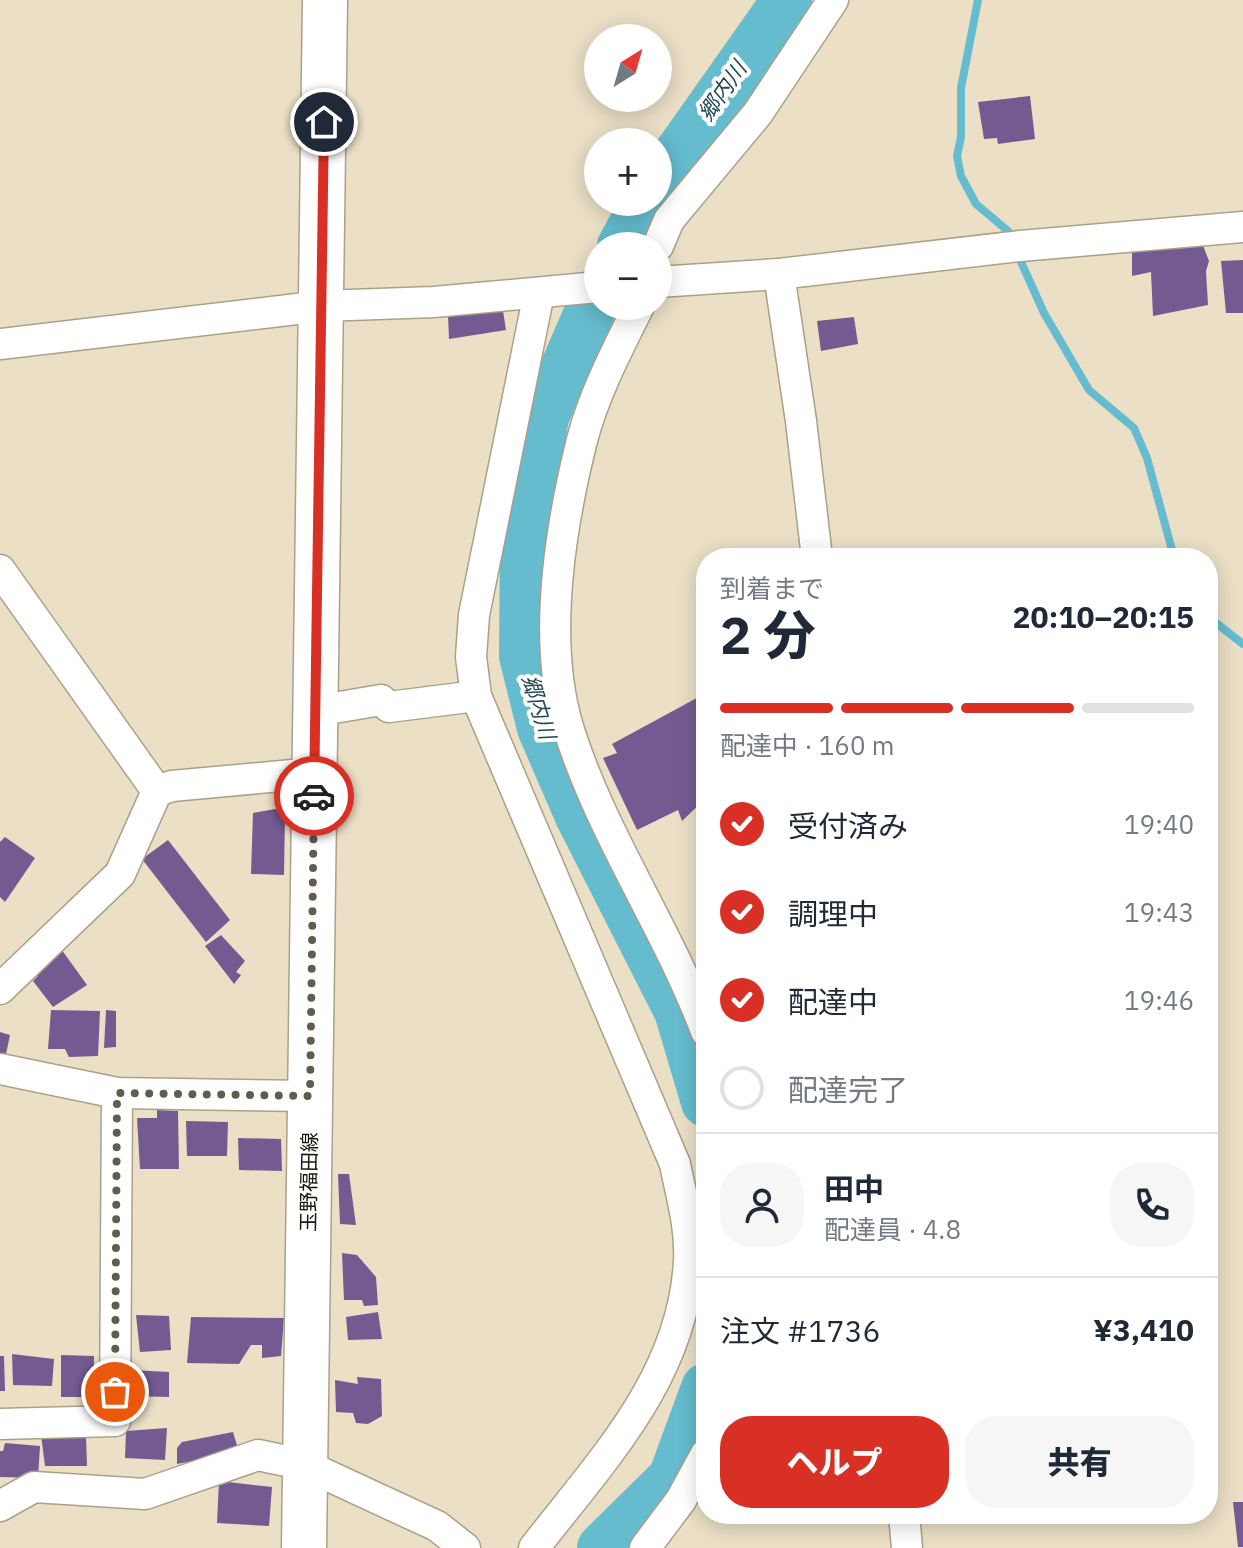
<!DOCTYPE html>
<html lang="ja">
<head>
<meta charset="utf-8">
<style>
	:root { --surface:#fff; --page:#f6f6f7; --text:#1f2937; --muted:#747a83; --line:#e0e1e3; --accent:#d93025 }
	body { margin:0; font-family:"IBM Plex Sans","Noto Sans JP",sans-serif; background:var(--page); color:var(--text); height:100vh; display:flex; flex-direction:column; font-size:30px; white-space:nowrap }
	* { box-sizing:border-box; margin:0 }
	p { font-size:26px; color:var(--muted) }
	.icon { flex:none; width:44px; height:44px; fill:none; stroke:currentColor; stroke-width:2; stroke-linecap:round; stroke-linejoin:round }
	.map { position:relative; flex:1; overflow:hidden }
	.side { position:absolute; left:696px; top:548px; width:522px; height:976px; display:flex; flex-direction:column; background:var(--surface); border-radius:32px; box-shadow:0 4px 20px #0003 }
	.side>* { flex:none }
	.needle { width:52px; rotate:37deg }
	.buttons { position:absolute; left:584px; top:24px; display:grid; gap:16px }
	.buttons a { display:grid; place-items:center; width:88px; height:88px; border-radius:50%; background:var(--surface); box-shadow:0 4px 20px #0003; font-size:40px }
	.pin { position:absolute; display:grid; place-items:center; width:68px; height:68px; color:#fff; margin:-34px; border:4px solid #fff; border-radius:50%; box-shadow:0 2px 8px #0007 }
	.courier { position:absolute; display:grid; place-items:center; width:80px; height:80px; margin:-40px; border:6px solid #d93025; border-radius:50%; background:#fff; color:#222; box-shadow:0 2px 10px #0007 }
	.summary em { font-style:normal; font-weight:800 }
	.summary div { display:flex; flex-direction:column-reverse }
	.summary { display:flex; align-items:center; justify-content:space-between; height:136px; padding:0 24px }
	h1 { font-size:52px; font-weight:800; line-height:60px }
	.bar { display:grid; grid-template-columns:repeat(4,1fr); gap:12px 8px; align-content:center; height:96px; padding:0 24px }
	.bar i { height:10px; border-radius:6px; background:var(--line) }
	.bar .current { background:var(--accent) }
	.bar p { grid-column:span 4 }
	.line { display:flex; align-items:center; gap:20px; padding:0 24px; border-top:2px solid var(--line) }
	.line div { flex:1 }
	.round { display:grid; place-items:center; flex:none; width:84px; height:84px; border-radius:32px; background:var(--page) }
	ol { padding:0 24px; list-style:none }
	li { display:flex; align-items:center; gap:24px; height:88px }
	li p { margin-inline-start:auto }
	li .icon { padding:8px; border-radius:50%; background:var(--accent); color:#fff; stroke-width:4 }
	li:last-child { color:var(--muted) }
	li i { width:44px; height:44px; border:4px solid var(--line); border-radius:50% }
	.action { display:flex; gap:16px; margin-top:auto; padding:16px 24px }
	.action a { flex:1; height:92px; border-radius:32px; background:var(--accent); color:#fff; font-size:32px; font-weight:800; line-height:92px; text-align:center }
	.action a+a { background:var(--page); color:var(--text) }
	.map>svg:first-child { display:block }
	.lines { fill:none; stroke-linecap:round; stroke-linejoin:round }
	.stream { stroke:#64bcce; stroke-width:8 }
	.river { stroke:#64bcce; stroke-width:50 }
	.building { fill:#735b92 }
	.street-casing { stroke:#aca089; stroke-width:33 }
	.primary-casing { stroke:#aca089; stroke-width:47 }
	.street { stroke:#fff; stroke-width:30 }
	.primary { stroke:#fff; stroke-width:44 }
	.done { stroke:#625c4d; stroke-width:8; stroke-dasharray:0 14.4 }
	.route { stroke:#d93025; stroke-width:10 }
	.labels { text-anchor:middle; stroke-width:8; stroke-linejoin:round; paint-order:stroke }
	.street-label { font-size:20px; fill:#19150c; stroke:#fff }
	.water-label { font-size:22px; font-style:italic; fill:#224a52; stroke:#fff }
</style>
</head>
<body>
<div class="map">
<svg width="1243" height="1548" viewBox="0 0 1243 1548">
	<rect width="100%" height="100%" fill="#ebdfc6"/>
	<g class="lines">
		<g class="stream">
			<polyline points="978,0 961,88 961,137 957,156 961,176 976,204 1008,231 1012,241"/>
			<polyline points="1017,253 1044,313 1089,390 1134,428 1147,458 1172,550 1177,558"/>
			<polyline points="1208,612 1211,619 1243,644"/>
		</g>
		<g class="river">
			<polyline points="658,183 787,0"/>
			<polyline points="622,246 646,202"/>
			<polyline points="598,292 544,417 525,538 524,656 542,728 580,816 679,1011 706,1102"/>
			<polyline points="602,1548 673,1478 706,1388"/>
		</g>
	</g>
	<g class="building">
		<polygon points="1030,96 1035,139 998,144 997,138 984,139 978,102"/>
		<polygon points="1202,243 1209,261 1206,271 1208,305 1153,316 1151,272 1132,276 1132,248"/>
		<polygon points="1243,260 1243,313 1226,313 1221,261"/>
		<polygon points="503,311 506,330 449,339 448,316"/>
		<polygon points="854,317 858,344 821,351 817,321"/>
		<polygon points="706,693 706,798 682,821 678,810 637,830 603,758 617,753 612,744"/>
		<polygon points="275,809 285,815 284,875 251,874 253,813"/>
		<polygon points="5,837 35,858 5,902 0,897 0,842"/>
		<polygon points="168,840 230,920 206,942 142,859"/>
		<polygon points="221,935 245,961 236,972 241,975 234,984 205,946"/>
		<polygon points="59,946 87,985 53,1007 33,981 38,976 31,966"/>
		<polygon points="51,1010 100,1011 98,1056 69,1057 65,1049 48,1049"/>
		<polygon points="106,1010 116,1011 116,1047 104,1048"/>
		<polygon points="0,1032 10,1035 6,1054 0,1053"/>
		<polygon points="157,1110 178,1111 179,1169 140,1169 137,1118 157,1118"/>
		<polygon points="186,1121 228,1122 227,1156 187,1156"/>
		<polygon points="238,1138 281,1139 282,1171 239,1170"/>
		<polygon points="338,1174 349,1174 356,1225 340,1224"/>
		<polygon points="342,1253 357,1255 376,1277 378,1305 364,1306 362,1300 344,1300"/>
		<polygon points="378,1312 382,1339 348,1340 346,1317"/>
		<polygon points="136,1315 169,1316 171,1350 140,1352"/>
		<polygon points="191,1317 284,1318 281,1356 262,1358 262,1345 251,1345 239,1364 187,1363"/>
		<polygon points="12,1354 54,1359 52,1386 13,1385"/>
		<polygon points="61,1355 94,1356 94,1385 85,1386 85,1397 61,1397"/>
		<polygon points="0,1356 4,1356 5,1391 0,1391"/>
		<polygon points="131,1370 169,1372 169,1397 131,1396"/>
		<polygon points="357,1377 381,1379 382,1416 368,1424 356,1423 353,1413 336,1412 335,1380 358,1384"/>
		<polygon points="167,1428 165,1460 125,1458 126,1431"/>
		<polygon points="233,1432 239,1452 177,1464 177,1448 182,1442"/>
		<polygon points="41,1435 86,1435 87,1466 45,1466"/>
		<polygon points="5,1443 40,1446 38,1478 0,1477 0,1451 3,1451"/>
		<polygon points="219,1481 272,1487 269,1526 217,1523"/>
		<polygon points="1233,1502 1243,1502 1243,1547 1238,1547"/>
	</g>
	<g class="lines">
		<g class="street-casing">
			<g id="street">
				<polyline points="658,246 669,220 758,113 833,0"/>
				<polyline points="779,274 801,421 817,558"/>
				<polyline points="658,282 779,274 1020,246 1243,227"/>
				<path d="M639 306C618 348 594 394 582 440 560 528 542 640 568 727 601 834 667 927 706 1031"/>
				<polyline points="0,344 322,306 434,302 598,287"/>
				<polyline points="0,570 157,791"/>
				<polyline points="316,711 381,700 389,707 476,696"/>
				<polyline points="0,989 120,874 157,791 172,786 314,773"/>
				<polyline points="0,1069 117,1093 310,1096"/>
				<polyline points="0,1424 115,1421 117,1093"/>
				<polyline points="0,1506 34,1487 145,1494 258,1455 305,1465 437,1526 465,1548"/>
				<polyline points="904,1514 907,1548"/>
				<path d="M534 1548C602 1460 683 1377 689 1261 691 1228 681 1195 675 1164L476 696 471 657 474 615 539 293"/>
				<polyline points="645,1548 681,1500 706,1454"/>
			</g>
		</g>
		<g class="primary-casing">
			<polyline id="primary" points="304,1548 325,0"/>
		</g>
		<use href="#street" class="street"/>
		<use href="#primary" class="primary"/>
	</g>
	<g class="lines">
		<polyline class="done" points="115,1392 117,1093 310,1096 314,796"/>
		<polyline class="route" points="314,796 324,122"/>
	</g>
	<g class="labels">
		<g class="street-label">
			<text transform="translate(309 1182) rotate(-89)" y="7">玉野福田線</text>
		</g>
		<g class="water-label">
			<text transform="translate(722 91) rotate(-55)" y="8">郷内川</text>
			<text transform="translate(539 707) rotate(73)" y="8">郷内川</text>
		</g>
	</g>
</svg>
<div class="buttons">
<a><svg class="needle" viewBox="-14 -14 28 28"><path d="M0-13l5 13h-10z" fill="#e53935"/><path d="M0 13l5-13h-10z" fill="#747a83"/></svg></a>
<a>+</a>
<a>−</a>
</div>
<div class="pin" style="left:115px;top:1392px;background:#ea580c"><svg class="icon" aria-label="bag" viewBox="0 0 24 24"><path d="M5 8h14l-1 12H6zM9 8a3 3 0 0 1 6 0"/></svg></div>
<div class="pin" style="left:324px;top:122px;background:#1f2937"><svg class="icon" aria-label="home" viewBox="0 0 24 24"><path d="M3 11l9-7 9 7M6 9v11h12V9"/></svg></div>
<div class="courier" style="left:314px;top:796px"><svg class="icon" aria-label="car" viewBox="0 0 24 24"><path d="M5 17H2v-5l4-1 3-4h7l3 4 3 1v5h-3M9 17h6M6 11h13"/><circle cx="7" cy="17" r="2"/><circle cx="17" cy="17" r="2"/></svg></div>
<section class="side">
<div class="summary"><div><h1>2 分</h1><p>到着まで</p></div><em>20:10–20:15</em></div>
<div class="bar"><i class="current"></i><i class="current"></i><i class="current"></i><i></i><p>配達中 · 160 m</p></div>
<ol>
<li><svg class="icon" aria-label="check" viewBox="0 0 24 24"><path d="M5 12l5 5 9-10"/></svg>受付済み<p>19:40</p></li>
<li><svg class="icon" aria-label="check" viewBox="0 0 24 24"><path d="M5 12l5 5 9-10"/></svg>調理中<p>19:43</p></li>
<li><svg class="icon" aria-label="check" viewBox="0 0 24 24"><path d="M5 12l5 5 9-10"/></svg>配達中<p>19:46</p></li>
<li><i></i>配達完了</li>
</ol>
<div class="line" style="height:144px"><a class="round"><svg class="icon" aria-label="person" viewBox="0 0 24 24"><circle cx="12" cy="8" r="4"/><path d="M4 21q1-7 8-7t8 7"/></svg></a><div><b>田中</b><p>配達員 · 4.8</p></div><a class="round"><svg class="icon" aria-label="phone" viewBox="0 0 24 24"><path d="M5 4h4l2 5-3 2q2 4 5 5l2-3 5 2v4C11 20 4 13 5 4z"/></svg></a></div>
<div class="line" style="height:104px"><div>注文 #1736</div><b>¥3,410</b></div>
<div class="action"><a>ヘルプ</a><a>共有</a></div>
</section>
</div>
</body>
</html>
